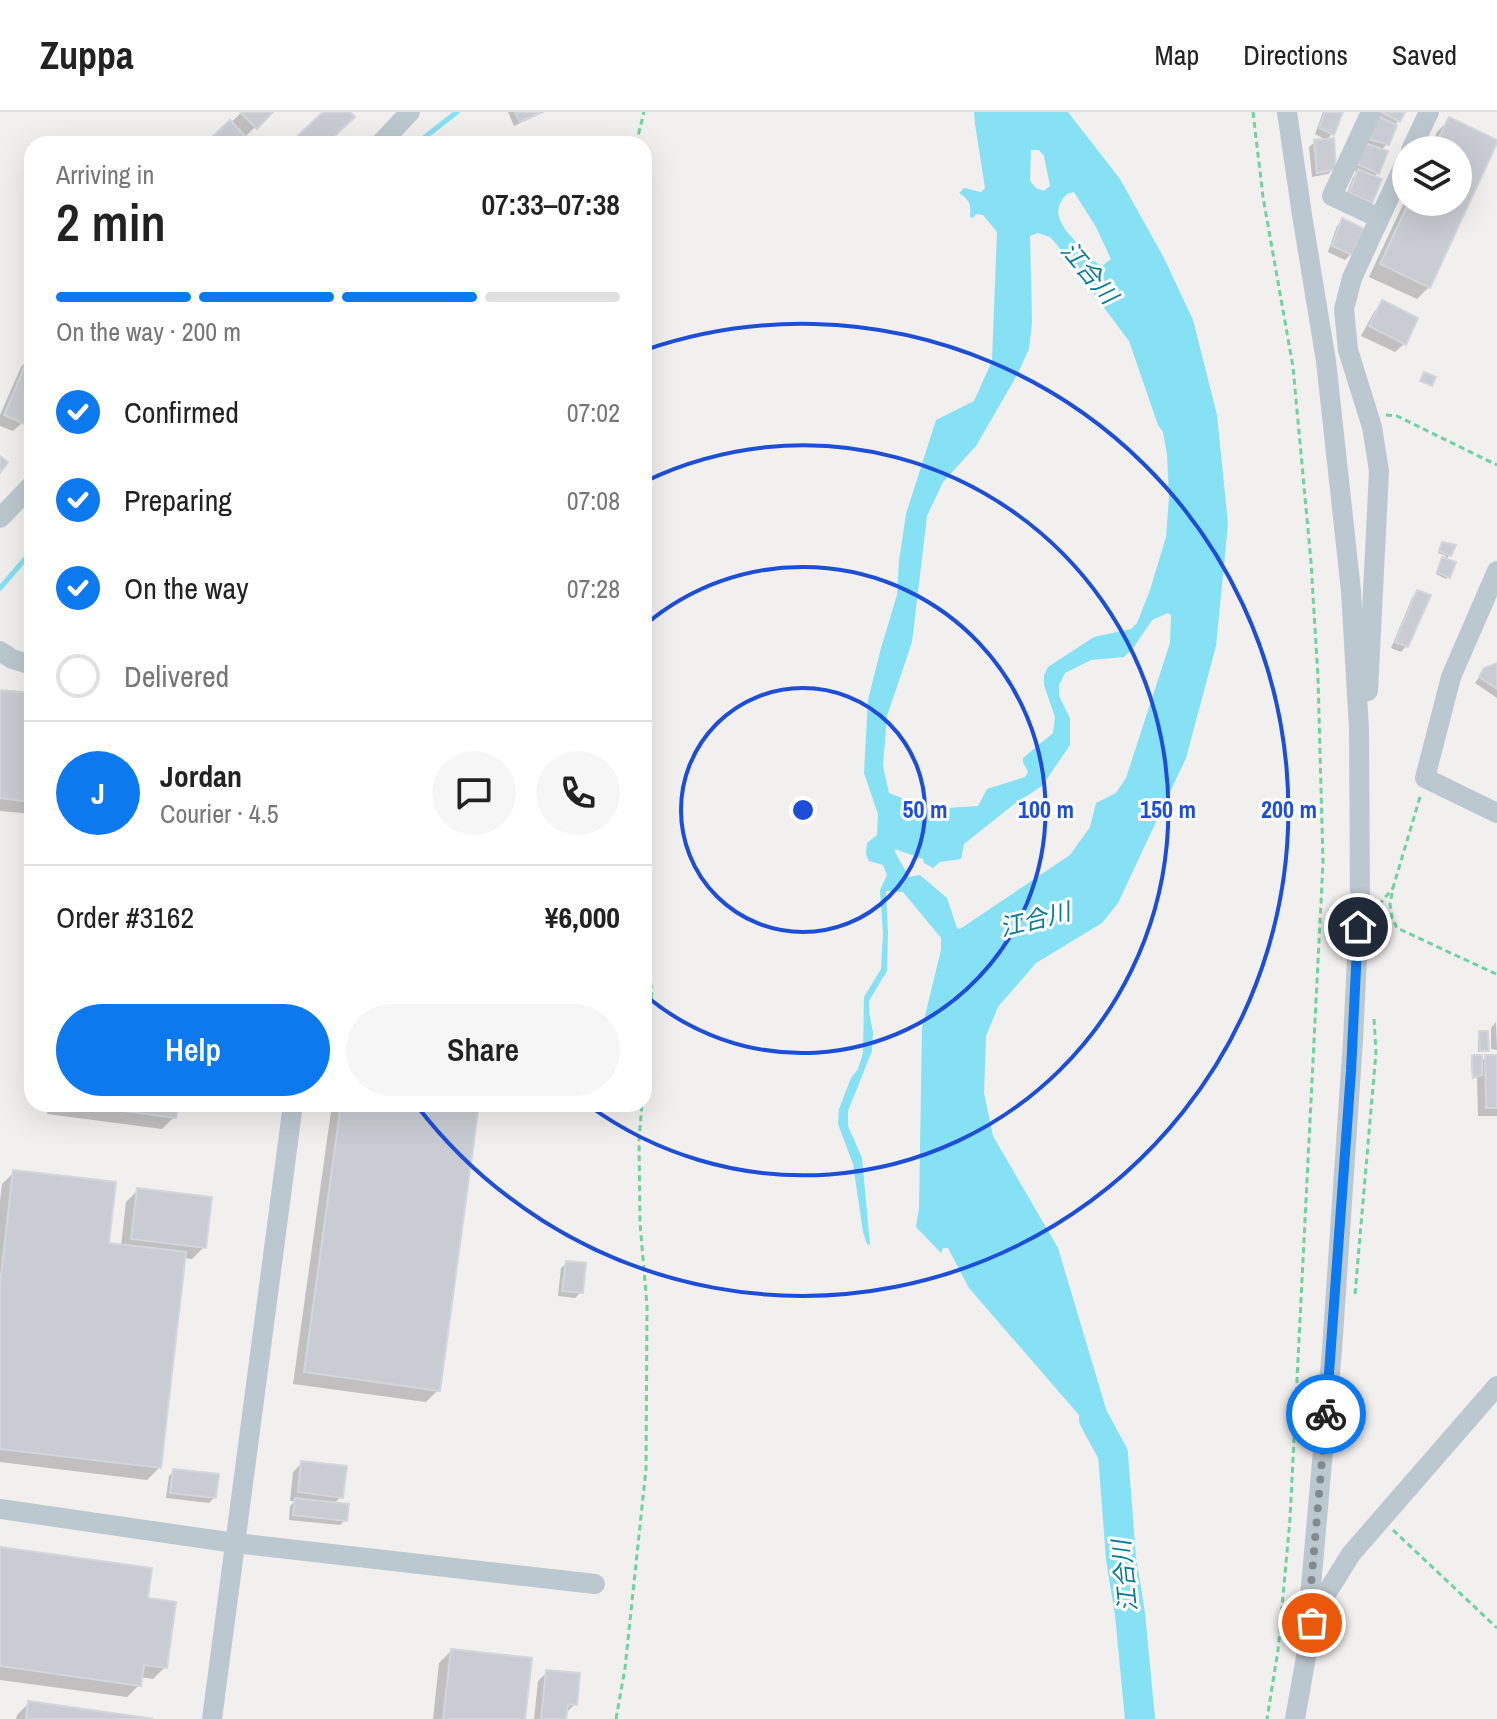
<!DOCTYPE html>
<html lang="en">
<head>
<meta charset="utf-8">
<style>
	:root { --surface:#fff; --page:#f6f6f6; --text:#222; --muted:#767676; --line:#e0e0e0; --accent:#0c79ef }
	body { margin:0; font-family:"Archivo Narrow","Noto Sans JP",sans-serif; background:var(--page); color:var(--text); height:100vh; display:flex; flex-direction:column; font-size:30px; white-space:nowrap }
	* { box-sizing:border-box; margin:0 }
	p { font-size:26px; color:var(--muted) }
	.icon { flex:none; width:44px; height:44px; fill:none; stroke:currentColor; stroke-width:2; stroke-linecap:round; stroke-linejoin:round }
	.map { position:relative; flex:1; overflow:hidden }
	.details { position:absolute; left:24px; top:24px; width:628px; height:976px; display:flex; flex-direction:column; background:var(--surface); border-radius:24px; box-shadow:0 8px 32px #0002 }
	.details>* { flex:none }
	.tools { position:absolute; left:1392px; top:24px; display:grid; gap:16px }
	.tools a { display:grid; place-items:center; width:80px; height:80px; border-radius:50%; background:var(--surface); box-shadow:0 8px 32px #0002; font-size:40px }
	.pin { position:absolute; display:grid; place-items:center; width:68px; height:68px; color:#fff; margin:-34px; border:4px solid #fff; border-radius:50%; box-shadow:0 2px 8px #0007 }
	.courier { position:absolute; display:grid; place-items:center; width:80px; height:80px; margin:-40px; border:6px solid #0c79ef; border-radius:50%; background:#fff; color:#222; box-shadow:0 2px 10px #0007 }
	.overview em { font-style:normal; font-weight:600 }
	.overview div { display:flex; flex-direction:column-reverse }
	.overview { display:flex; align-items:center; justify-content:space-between; height:136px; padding:0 32px }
	h1 { font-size:52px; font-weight:600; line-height:60px }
	.bar { display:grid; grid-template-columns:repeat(4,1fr); gap:12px 8px; align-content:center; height:96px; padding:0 32px }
	.bar i { height:10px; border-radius:6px; background:var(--line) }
	.bar .selected { background:var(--accent) }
	.bar p { grid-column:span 4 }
	.line { display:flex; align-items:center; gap:20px; padding:0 32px; border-top:2px solid var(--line) }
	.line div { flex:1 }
	.round { display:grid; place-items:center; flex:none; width:84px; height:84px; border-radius:42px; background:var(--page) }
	ol { padding:0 32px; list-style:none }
	li { display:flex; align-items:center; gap:24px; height:88px }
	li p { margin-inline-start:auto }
	li .icon { padding:8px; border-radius:50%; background:var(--accent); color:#fff; stroke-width:4 }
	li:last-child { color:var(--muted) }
	li i { width:44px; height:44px; border:4px solid var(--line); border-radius:50% }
	.cta { display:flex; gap:16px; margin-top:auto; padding:16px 32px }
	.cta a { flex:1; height:92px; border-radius:48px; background:var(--accent); color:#fff; font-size:32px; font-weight:600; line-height:92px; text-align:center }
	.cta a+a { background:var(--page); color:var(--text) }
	header { display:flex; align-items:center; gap:48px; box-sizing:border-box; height:112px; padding:0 40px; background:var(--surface); border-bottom:2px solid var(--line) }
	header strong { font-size:38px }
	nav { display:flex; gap:44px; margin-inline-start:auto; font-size:28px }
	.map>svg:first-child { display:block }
	.water { fill:#85e1f3; fill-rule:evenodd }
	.shadow { fill:#0003 }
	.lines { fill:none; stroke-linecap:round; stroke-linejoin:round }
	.stream { stroke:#85e1f3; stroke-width:5 }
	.river { stroke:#85e1f3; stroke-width:30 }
	.building { fill:#c9ccd2; stroke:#d3d6db; stroke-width:2 }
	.path { stroke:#70d39e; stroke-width:3; stroke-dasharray:6 4; stroke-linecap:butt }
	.minor { stroke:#bcc8cf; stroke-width:20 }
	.done { stroke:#828a91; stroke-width:8; stroke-dasharray:0 14.4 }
	.route { stroke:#0c79ef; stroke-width:10 }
	.ring { fill:none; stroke:#1d4ed8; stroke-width:4 }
	.labels { text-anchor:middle; stroke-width:6; stroke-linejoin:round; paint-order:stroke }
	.water-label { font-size:24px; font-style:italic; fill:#057d94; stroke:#fff }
	.centre { fill:#1d4ed8; stroke:#fff; stroke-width:4 }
	.ring-label { font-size:24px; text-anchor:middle; font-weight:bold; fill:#1d4ed8; stroke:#fff; stroke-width:6; stroke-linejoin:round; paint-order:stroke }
</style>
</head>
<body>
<header>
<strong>Zuppa</strong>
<nav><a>Map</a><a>Directions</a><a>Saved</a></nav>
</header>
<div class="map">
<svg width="1497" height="1607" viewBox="0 0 1497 1607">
	<rect width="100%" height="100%" fill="#f2efef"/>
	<path class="water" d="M974 0H1068L1120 67 1164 146 1193 208 1217 303 1228 412 1216 534 1186 646 1118 791 1102 811 1036 851 998 895 986 924 984 981 993 1024 1058 1136 1123 1354 969 1176 948 1136H943L941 1141 916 1115 919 1096 922 916 941 838V826L903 780 886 779 888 821 887 859 869 889V900L873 920 872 939 848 999V1014L862 1046 870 1133 867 1132 863 1120 853 1052 838 1012 839 997 851 966 858 957 863 941 864 885 881 857 883 821 880 778 887 763 883 753 869 749 866 742 867 731 877 723 878 702 864 661 868 588 881 536 897 483 899 449 906 402 936 308 974 289 992 249 997 120 983 103 976 102 973 106 970 105C971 92 970 88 959 81L964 76 981 80 985 76 975 12ZM1031 38H1039L1044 44 1050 74 1044 79 1036 76 1030 69ZM1074 80 1096 115 1111 147 1102 154C1092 149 1086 141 1078 132 1064 117 1048 101 1067 82ZM1038 121 1050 125 1058 134 1129 229 1158 313 1163 320 1167 342 1169 385 1166 425 1150 478 1137 511 1131 517 1094 525 1048 555 1044 563V573L1055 605 1053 621 1023 646V650L1028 660 1025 665 987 677 978 694 931 697 889 681 883 654 887 604 912 530 927 404 943 370 976 334 1017 263 1029 237 1032 210 1030 124ZM1168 501 1171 503 1170 531 1126 666 1116 681 1096 691 1090 715 1070 743 960 817 957 816 947 786 920 763 909 765 895 740V737L923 747 924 751 933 756 940 750 961 747 964 732 1013 693 1042 674 1070 633V606L1059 584V573L1065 561 1091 548 1124 545 1134 535 1152 508Z"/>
	<g class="shadow">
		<polygon points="242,0 270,0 244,26 243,32 208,32"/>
		<polygon points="508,0 544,0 514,14"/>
		<polygon points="1323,0 1341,0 1332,22 1326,28 1315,22"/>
		<polygon points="1379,0 1403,0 1396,12 1387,32 1381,38 1378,61 1373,65 1370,90 1365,95 1345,86 1353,65 1358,60 1352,58"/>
		<polygon points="1449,8 1496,29 1429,175 1417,187 1369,165 1406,86 1406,90 1458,90 1458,38 1429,38 1437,20"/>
		<polygon points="1315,30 1334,56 1328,62 1312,65 1309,35"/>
		<polygon points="1342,109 1351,142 1345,148 1328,140 1337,114"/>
		<polygon points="1383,191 1404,232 1395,240 1361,224 1374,200"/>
		<polygon points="30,246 32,247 32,288 22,311 13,319 0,314 0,303 21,255"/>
		<polygon points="1441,434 1450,443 1445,448 1448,465 1446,467 1436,462 1441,449 1446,444 1438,441"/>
		<polygon points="1418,480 1406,534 1401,540 1391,536 1412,486"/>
		<polygon points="1497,553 1497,586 1475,571 1485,557"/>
		<polygon points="0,580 32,583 32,702 0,699"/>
		<polygon points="1496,910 1497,938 1491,937 1491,916"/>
		<polygon points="1480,921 1488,938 1485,940 1478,940 1478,923"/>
		<polygon points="1473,945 1480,951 1486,945 1497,945 1497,1004 1478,1004 1477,965 1472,967 1471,947"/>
		<polygon points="49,992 200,992 195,996 175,994 174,1005 162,1017 47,1002"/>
		<polygon points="332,992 477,992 438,1278 426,1290 293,1272"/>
		<polygon points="14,1060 107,1133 121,1134 126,1090 138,1078 204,1135 192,1147 183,1146 159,1356 147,1368 0,1350 0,1089 2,1072"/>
		<polygon points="567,1151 581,1180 575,1186 558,1184 561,1156"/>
		<polygon points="302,1351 341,1385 333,1392 345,1408 340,1413 289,1408 290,1394 295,1389 290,1389 293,1360"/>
		<polygon points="174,1359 214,1386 209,1391 166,1386 169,1364"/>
		<polygon points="0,1437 146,1488 165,1555 153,1567 140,1565 139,1573 127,1585 0,1568"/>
		<polygon points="451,1539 523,1607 433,1607 439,1551"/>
		<polygon points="547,1560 575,1592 566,1601 564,1607 534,1607 538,1569"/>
		<polygon points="29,1591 139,1607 16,1607 17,1603"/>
	</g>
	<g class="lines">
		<g class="stream">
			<polyline points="416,32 457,0"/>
			<polyline points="0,476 32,439"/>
		</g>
		<polyline class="river" points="1094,1307 1113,1342 1121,1446 1130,1502 1140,1607"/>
	</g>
	<g class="building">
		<polygon points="240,0 273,0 257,17"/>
		<polygon points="323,0 350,0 355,5 326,32 289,32"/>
		<polygon points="515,0 541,0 520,10"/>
		<polygon points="1325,0 1343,0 1334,23 1319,16"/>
		<polygon points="1381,0 1405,0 1400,10"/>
		<polygon points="1378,4 1397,13 1389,33 1369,27"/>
		<polygon points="1449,5 1497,28 1497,31 1430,176 1380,152 1409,90 1458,90 1458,38 1433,38"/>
		<polygon points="230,8 249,28 246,32 212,32 209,28"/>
		<polygon points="1334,26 1336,57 1317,61 1314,28"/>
		<polygon points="1365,31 1388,39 1379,62 1357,52"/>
		<polygon points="1358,57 1382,67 1372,91 1349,81"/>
		<polygon points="1342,106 1364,117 1352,143 1332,134"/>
		<polygon points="1382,188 1418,206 1406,233 1369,214"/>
		<polygon points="29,244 32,245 32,293 24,312 4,303"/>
		<polygon points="1424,260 1436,265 1432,274 1420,269"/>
		<polygon points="0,344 8,350 0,361"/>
		<polygon points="1442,430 1456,433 1451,444 1439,439"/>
		<polygon points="1442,445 1456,450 1450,466 1437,460"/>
		<polygon points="1417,478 1431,483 1408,535 1395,530"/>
		<polygon points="1497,551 1497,577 1479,565 1484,556"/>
		<polygon points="0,578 32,581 32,690 0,686"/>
		<polygon points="1479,919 1488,919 1489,939 1480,939"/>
		<polygon points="1472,943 1482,943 1482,963 1473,966"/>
		<polygon points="1485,943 1497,943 1497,996 1486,996"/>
		<polygon points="68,992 178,992 176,1006"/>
		<polygon points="341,992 479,992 440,1279 304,1260"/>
		<polygon points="13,1058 116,1070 109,1131 186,1140 161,1356 0,1337 0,1173"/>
		<polygon points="137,1076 212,1085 206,1136 131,1127"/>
		<polygon points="566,1149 586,1151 583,1181 562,1179"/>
		<polygon points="301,1349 347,1354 343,1386 298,1380"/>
		<polygon points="173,1357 219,1362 216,1386 170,1381"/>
		<polygon points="295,1386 349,1392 347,1409 293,1403"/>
		<polygon points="0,1435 152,1456 148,1486 176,1490 167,1556 144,1553 141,1574 0,1554"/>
		<polygon points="451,1537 532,1546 525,1607 443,1607"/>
		<polygon points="546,1558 580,1561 577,1593 568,1592 566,1607 541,1607"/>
		<polygon points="28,1589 154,1607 26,1607"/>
	</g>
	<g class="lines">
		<g class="path">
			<polyline points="1253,0 1263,85 1293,255 1311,450 1318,566 1323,750 1290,1407 1278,1538 1267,1607"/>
			<polyline points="636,32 644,0"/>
			<polyline points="1386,303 1397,304 1497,353"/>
			<polyline points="1420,685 1393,776 1390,792 1392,806 1397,816 1496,862"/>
			<polyline points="1379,793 1393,776"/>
			<polyline points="644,831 652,879 644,967"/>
			<polyline points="1355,1182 1376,940 1374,907"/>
			<polyline points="1393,1418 1497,1516"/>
			<polyline points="616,1607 625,1556 646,1357 647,1194 640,1111 639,1028 642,992"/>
		</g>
		<g class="minor">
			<polyline points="1287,0 1302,103 1326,249 1351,479 1359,617 1360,787 1353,928 1332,1238 1310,1485 1312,1511"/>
			<polyline points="1371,0 1332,84 1379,106"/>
			<polyline points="380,32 410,0"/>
			<polyline points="1411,38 1429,0"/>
			<polyline points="0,406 32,373"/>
			<polyline points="1497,459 1451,565 1425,666 1497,701"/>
			<polyline points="0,539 12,547 32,553"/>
			<polyline points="1368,579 1379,359 1372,315 1348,238 1344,197 1352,166 1406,49"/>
			<polyline points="0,1397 235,1431 595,1472"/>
			<polyline points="212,1607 293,992"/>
			<polyline points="1295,1607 1312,1511 1323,1487 1351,1442 1497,1274"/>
		</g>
	</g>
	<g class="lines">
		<polyline class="done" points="1312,1511 1310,1485 1326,1302"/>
		<polyline class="route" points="1326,1302 1351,959 1358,815"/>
	</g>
	<g class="ring">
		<circle cx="803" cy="698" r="122"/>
		<path d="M645 513A243 243 0 1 1 645 883"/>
		<path d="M646 369A365 365 0 1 1 588 993"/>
		<path d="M645 238A486 486 0 1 1 417 994"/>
	</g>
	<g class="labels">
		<g class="water-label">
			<text transform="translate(1089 161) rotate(50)" y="8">江合川</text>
			<text transform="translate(1035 808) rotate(-14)" y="8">江合川</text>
			<text transform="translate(1125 1464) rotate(-96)" y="8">江合川</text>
		</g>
	</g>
	<circle cx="803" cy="698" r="12" class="centre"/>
	<g class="ring-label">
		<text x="925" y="706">50 m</text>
		<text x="1046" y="706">100 m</text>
		<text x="1168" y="706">150 m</text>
		<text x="1289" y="706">200 m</text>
	</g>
</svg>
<div class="tools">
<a><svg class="icon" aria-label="layers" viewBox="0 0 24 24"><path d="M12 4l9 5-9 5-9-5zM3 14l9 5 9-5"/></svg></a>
</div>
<div class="pin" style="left:1312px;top:1511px;background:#ea580c"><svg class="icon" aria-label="bag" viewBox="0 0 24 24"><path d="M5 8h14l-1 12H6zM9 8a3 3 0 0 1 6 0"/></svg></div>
<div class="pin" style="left:1358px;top:815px;background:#1f2937"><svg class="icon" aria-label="home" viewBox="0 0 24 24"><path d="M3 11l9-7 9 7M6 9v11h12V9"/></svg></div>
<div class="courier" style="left:1326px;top:1302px"><svg class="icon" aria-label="bike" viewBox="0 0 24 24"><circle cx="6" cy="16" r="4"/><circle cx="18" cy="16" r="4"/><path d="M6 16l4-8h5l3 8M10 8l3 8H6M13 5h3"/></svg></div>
<section class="details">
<div class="overview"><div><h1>2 min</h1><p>Arriving in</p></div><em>07:33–07:38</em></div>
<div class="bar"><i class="selected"></i><i class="selected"></i><i class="selected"></i><i></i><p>On the way · 200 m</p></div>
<ol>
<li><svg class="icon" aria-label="check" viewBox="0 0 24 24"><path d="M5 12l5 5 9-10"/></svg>Confirmed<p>07:02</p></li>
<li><svg class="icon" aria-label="check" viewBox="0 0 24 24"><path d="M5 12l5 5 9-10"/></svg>Preparing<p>07:08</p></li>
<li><svg class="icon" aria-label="check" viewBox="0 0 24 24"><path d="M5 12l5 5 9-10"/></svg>On the way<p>07:28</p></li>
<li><i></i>Delivered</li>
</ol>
<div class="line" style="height:144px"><b class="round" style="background:var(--accent);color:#fff">J</b><div><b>Jordan</b><p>Courier · 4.5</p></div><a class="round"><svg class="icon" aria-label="chat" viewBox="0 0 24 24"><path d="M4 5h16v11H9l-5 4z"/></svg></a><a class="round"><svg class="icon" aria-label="phone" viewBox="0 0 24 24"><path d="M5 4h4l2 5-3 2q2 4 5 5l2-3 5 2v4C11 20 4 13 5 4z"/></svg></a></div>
<div class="line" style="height:104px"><div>Order #3162</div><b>¥6,000</b></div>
<div class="cta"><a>Help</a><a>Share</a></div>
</section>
</div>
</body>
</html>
